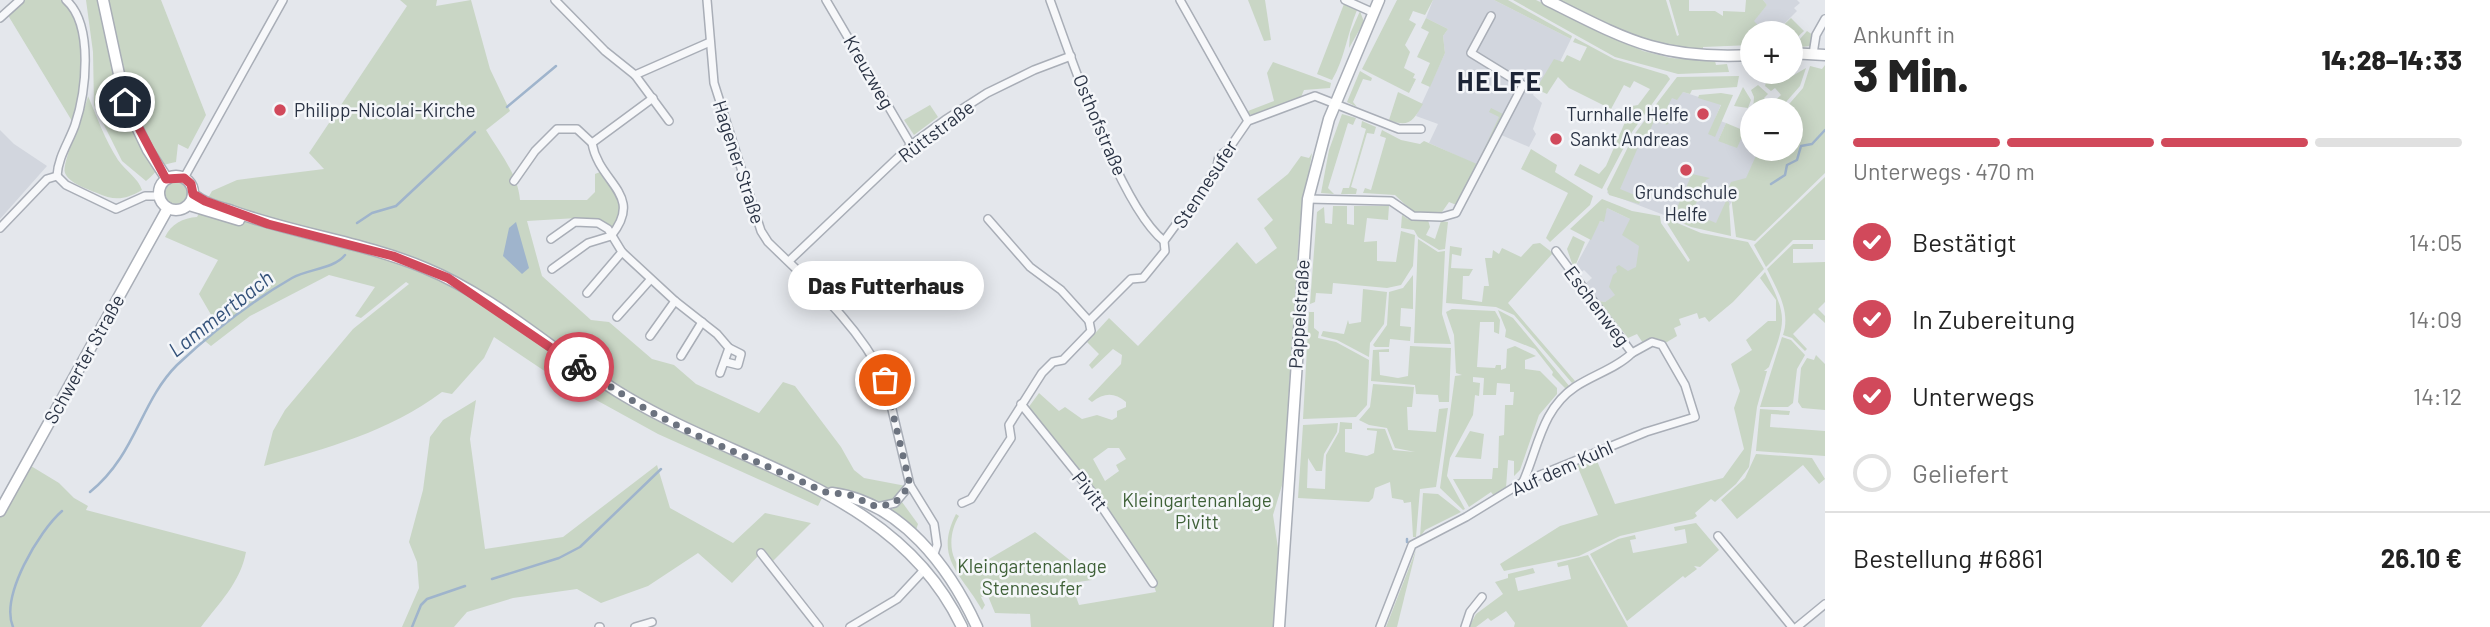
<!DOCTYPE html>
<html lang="de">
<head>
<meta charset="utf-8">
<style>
	:root { --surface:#fff; --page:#f6f6f6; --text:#222; --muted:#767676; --line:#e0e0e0; --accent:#d1495b }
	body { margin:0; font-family:Barlow,sans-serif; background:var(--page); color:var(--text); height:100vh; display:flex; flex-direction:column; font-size:26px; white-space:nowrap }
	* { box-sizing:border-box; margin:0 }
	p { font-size:23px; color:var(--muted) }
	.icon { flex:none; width:38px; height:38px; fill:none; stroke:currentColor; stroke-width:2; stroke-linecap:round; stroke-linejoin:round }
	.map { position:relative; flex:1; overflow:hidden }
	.details { display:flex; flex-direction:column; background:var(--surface); width:665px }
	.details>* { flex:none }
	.fabs { position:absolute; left:1740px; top:21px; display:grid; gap:14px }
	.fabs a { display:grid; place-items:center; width:63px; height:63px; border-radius:50%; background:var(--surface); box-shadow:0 4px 18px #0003; font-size:35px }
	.pin { position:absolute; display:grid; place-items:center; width:60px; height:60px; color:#fff; margin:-30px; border:4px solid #fff; border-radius:50%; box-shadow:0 2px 7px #0007 }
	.courier { position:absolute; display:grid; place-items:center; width:70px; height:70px; margin:-35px; border:5px solid #d1495b; border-radius:50%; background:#fff; color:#222; box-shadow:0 2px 9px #0007 }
	.bubble { position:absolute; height:49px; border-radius:24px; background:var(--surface); box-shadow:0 4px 18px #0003; font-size:23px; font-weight:800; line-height:49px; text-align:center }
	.summary em { font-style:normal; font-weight:800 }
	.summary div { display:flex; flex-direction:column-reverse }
	.summary { display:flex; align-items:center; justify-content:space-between; height:119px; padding:0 28px }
	h1 { font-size:46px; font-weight:800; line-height:52px }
	.bar { display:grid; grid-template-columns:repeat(4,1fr); gap:10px 7px; align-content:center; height:84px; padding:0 28px }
	.bar i { height:9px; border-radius:5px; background:var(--line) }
	.bar .active { background:var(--accent) }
	.bar p { grid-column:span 4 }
	.line { display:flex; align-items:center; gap:18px; padding:0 28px; border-top:2px solid var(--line) }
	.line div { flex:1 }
	ol { padding:0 28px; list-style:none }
	li { display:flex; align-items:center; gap:21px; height:77px }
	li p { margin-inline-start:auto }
	li .icon { padding:7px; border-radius:50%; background:var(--accent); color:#fff; stroke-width:4 }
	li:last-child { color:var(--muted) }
	li i { width:38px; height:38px; border:4px solid var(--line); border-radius:50% }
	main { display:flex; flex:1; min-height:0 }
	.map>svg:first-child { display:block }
	.built { fill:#d2d6de }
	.green { fill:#c9d6c5; fill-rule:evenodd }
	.water { fill:#9fb4cc }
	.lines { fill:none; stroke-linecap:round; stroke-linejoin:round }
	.stream { stroke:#9fb4cc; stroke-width:2.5 }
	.street-casing { stroke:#a9aeb7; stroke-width:10 }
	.secondary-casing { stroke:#a9aeb7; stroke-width:13 }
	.street { stroke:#f7f8fa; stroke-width:7 }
	.secondary { stroke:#fff; stroke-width:10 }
	.done { stroke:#6c737f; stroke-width:7; stroke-dasharray:0 12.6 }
	.route { stroke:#d1495b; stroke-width:9 }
	.poi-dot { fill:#d1495b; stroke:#f4f6f9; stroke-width:2.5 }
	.labels { text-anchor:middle; stroke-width:5; stroke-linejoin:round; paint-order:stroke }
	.street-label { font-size:19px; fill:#2b3445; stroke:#f4f6f9 }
	.poi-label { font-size:19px; fill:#2b3445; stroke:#f4f6f9; text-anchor:start }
	.park-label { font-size:19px; fill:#3f6138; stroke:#f4f6f9 }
	.water-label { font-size:21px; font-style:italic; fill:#34527a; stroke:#f4f6f9 }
	.district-label { font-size:26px; font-weight:bold; letter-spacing:2px; fill:#1d2536; stroke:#f4f6f9 }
</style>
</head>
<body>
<main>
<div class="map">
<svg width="1825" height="627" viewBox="0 0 1825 627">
	<rect width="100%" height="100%" fill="#e4e7ec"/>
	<g class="built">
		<polygon points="1433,0 1494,0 1571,39 1549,84 1537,87 1533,95 1542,103 1533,129 1536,134 1529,147 1499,134 1482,167 1429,143 1438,124 1416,116 1445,53 1443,36 1448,29 1426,18"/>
		<polygon points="1763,0 1797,0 1800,3 1794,8 1797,11 1775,33 1765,33 1753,21 1767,5"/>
		<polygon points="1683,92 1721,104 1715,119 1726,123 1718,141 1741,139 1752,133 1752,149 1759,149 1758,153 1762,154 1717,225 1676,210 1666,211 1664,215 1607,193 1634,135 1651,111 1660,112 1672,97"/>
		<polygon points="0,130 14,144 47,166 0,219"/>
		<polygon points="1607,208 1630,219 1658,267 1605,302 1599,301 1585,284 1592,278 1584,270 1578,275 1574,269 1600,221 1603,222"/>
	</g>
	<g class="green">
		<path d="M20 0H66C94 36 82 84 75 126L6 12Z"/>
		<path d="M86 0H161L206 115 188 149 178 144 176 162C155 166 160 170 146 181L122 161 94 105 93 52Z"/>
		<path d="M400 0H437L436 6 471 0 490 69 510 111 486 130C499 152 518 174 520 200H587L595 192V174L600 172C612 195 632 200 613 228L577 218 527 221 542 276 591 320 609 322 652 359 674 365 696 384 759 413 783 382 795 386 841 447 854 470 864 478 906 486 889 506 825 492 818 506 658 434 549 374 494 337 484 358 452 394 442 392C388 432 328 448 264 466L273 431 285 410 353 329 409 284 406 282 361 318 355 316 375 287 329 275 250 316 211 346 200 337 217 325 199 294 218 260 165 237C171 224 183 218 197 217L212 191 237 180 324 169 309 153 407 6Z"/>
		<polygon points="1248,0 1265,0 1271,40 1264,41"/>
		<polygon points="1397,0 1433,0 1425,15 1413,11 1409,20 1416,24 1405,45 1410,52 1404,68 1415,74 1413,78 1416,79 1409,93 1362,69"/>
		<polygon points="1494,0 1508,0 1572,36 1571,39"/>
		<polygon points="1513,0 1536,0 1643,51 1671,58 1715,61 1716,65 1727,64 1729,72 1678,74 1615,57"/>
		<path d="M1558 0H1666L1677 36 1679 35 1669 0H1689V11H1715L1723 16V11L1745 12 1746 0H1763L1767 5 1754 21 1765 33H1752V45L1703 47V51C1650 48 1605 23 1558 0Z"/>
		<path d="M1344 4 1357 10C1347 34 1345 58 1332 80L1317 74Z"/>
		<polygon points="1360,11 1364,22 1349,48 1350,34"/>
		<polygon points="1426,18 1448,29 1443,36 1445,53 1430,87 1421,83 1430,63 1417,57 1429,32 1421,28"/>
		<polygon points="1791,18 1804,31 1790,44 1790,33 1776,32"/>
		<polygon points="1807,31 1813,35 1810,46 1792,48"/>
		<polygon points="1575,38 1614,59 1667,75 1670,79 1632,132 1602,189 1574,175 1580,164 1599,174 1606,166 1632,106 1638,105 1650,89 1634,81 1630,88 1624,85 1611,109 1569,88 1558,77 1547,94 1536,89 1554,59 1563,62 1567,55 1580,61 1587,47 1573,42"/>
		<polygon points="1273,62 1331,83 1330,88 1304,90 1301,97 1255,116 1249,114 1248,111 1274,101 1267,73"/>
		<polygon points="1825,65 1825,173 1755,241 1736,237 1731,196 1727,191 1731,182 1746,178 1759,149 1790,149 1790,110 1784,110 1803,88 1810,66 1822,69"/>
		<polygon points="1806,68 1800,86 1779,110 1753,110 1754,97 1751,90 1758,85 1768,94 1764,98 1770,105 1781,95 1775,88 1771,91 1765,86 1768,73 1782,82"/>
		<polygon points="1360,71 1372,78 1371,81 1363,79 1353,102 1357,107 1347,102"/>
		<polygon points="1739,76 1737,87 1692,90 1690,94 1683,92 1677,100 1672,98 1664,114 1651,111 1677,77"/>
		<polygon points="1743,87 1751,100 1748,108 1734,106"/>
		<path d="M1398 92 1423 104C1413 121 1409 128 1389 120Z"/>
		<polygon points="1721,93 1733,95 1715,137 1708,134 1721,105 1698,98 1699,95"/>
		<path d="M88 96C97 117 105 140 118 160 126 171 138 178 142 190 125 200 114 201 97 193 87 189 69 183 65 173 61 164 85 111 88 96Z"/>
		<polygon points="930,105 938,117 914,135 904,120"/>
		<polygon points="1491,108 1503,114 1503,118 1459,206 1449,202 1442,212 1413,212 1395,195 1363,193 1365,188 1371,190 1386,138 1380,136 1382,130 1401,140 1420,144 1424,141 1477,164 1499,117 1489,112"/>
		<polygon points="1752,113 1752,133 1741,139 1737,148 1718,141 1726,123 1745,131"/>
		<polygon points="1342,114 1356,118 1353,125 1348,123 1328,188 1334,194 1321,193 1329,150"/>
		<polygon points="1649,115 1670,121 1667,125 1655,119 1643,146 1639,145 1620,189 1637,196 1640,189 1645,191 1639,204 1609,195 1607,189 1634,135"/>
		<polygon points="1362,121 1376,127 1374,134 1367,133 1351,187 1357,189 1356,194 1341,194 1343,188 1349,188 1366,129 1361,127"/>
		<polygon points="1531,149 1557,165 1555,172 1593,196 1590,205 1550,242 1546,238 1568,193 1521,169"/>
		<path d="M1312 153 1299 235 1283 482 1273 515 1278 548 1274 627H1031L1030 614 995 613 988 596 981 597 985 605 982 610C963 575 933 559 956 514L959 516C948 534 948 559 965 573L1035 532 1077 566H1082L1092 580 1071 583 1079 605 1156 592 1153 583 1028 408 1039 393 1059 411 1065 407 1082 419 1097 415 1112 420 1117 417V411L1126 407V402C1114 392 1104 393 1092 402L1088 399 1121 364 1122 355 1113 349 1092 369 1089 365 1099 354 1087 342 1109 318 1138 346 1237 242 1256 264 1277 248 1264 228 1273 220 1257 199 1288 174 1301 156 1309 158ZM1108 448H1119L1126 459 1116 465 1119 471 1105 481 1093 459Z"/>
		<polygon points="1692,174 1710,178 1706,180 1692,213 1716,223 1726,201 1729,202 1731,236 1691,227 1664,215 1666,211 1676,210"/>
		<polygon points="1825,177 1825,240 1793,240 1766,267 1754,245"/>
		<circle cx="176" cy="193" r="11"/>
		<polygon points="1602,199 1632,211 1660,216 1661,223 1688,262 1690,260 1663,217 1701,233 1748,242 1764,269 1733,302 1709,322 1705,317 1699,319 1697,313 1679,319 1681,325 1674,328 1677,336 1662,345 1658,342 1645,346 1637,334 1628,338 1599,301 1605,302 1615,295 1609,287 1613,275 1617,272 1616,267 1619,265 1628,271 1636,267 1639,246 1622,235 1630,219 1607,208 1604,222 1600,221 1591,240 1570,229"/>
		<polygon points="1333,206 1347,206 1347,224 1354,225 1354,206 1389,206 1388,220 1367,218 1364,242 1377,241 1377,261 1396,262 1401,231 1415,235 1413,266 1401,285 1387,288 1333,283 1332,294 1316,293 1315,302 1310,304 1317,212 1324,207 1325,223 1332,224"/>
		<polygon points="1402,215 1408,219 1428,220 1430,227 1426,235 1435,239 1441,221 1448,222 1445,249 1439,250 1418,237 1414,230 1401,228"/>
		<polygon points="1573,236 1585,242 1574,269 1567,249"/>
		<polygon points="1418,239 1438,252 1445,251 1442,314 1451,344 1414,343"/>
		<polygon points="1540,243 1553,253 1508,303 1575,381 1572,383 1514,315 1496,307 1446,303 1450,246 1462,248 1461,256 1452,254 1451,268 1473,269 1469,276 1463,276 1462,299 1482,302 1484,286 1489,286 1485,258 1492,258 1493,250 1499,254 1502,248 1521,257 1533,244"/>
		<path d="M1793 244H1813V249H1793V263L1825 262V302L1818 309 1825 316V323L1814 313 1793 334 1807 349 1805 351 1792 338 1783 335C1791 311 1777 290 1767 269Z"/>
		<path d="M1765 272C1788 318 1786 319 1769 367L1764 371H1767L1757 407 1749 467 1736 484 1715 502 1711 499 1695 513 1697 516 1693 519 1620 536 1579 556 1504 571 1500 564 1560 526 1598 515 1576 463 1595 456 1615 504 1723 478 1744 449 1734 408 1740 391 1731 364 1752 350 1746 340 1768 321H1776V300L1760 278Z"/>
		<polygon points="1413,275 1413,309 1401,308 1400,326 1411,327 1410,341 1390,339 1389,347 1375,347 1373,345 1387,325 1389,292 1403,288"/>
		<polygon points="1363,289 1387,292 1384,324 1370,343 1369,357 1337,340 1321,336 1323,331 1344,334 1348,320 1349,324 1361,322"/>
		<polygon points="1452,309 1495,311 1500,320 1499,334 1494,332 1494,322 1480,322 1477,367 1495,368 1496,365 1501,365 1501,370 1506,368 1507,349 1515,346 1536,356 1525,360 1525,369 1540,371 1557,388 1557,394 1539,415 1520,470 1514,476 1514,461 1508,460 1506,488 1494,496 1491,492 1469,507 1453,479 1492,479 1493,468 1498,468 1499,436 1504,435 1505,405 1513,405 1514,392 1510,392 1510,384 1497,383 1496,395 1483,395 1484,378 1473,377 1473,382 1480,383 1479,396 1475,395 1473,415 1450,458 1447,476 1465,509 1463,510 1440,488 1455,376 1462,375 1456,373 1454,335 1446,312"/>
		<polygon points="1498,310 1513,318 1570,387 1567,390 1552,375 1553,372 1535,349 1505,337 1506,330"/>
		<polygon points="1309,312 1314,312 1314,328 1319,332 1318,338 1336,342 1369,360 1367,405 1356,417 1303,419"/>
		<polygon points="1782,337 1791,340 1805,355 1797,369 1793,403 1788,407 1760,407"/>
		<polygon points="1410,346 1451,348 1449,402 1439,402 1438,395 1416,394 1415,385 1371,381 1373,350 1389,349 1389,352 1379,352 1380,375 1398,378 1408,376"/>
		<polygon points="1816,355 1825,364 1825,410 1802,408 1798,402 1801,368 1807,358 1814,360"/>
		<polygon points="1373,384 1414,387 1412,407 1407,407 1408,430 1436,432 1439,409 1448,408 1436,487 1420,489 1416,537 1413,537 1411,502 1404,503 1403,500 1392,498 1390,482 1375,488 1373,498 1369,502 1298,498 1303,425 1338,423 1337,432 1324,454 1322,471 1316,471 1308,458 1307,488 1325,489 1326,455 1339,432 1340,422 1352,423 1352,429 1345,429 1345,452 1367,456 1374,453 1377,431 1367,430 1367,428 1385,429 1393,450 1415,452 1395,448 1387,428 1369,425 1359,420 1370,407"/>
		<polygon points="476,400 470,439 485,549 563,537 657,465 670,508 733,543 765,513 811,523 770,564 761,553 732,583 698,553 648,586 601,603 577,589 513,598 467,612 454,627 402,627 419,588 417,562 409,542 423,490 430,437 443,420"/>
		<polygon points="1760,409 1790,411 1789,415 1771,414 1770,427 1825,431 1825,456 1756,451"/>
		<polygon points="1470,431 1484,434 1481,459 1455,457"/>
		<polygon points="1756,454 1812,458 1825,479 1819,484 1803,465 1737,519 1721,500 1745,478"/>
		<path d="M26 463 59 483 74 498 88 506 86 510 246 552C240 583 219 603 201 627H0V511Z"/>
		<polygon points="1423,493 1438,494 1461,512 1425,530 1420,537"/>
		<polygon points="902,502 918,524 916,530 891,510"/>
		<polygon points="1696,523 1719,550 1700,567 1694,566 1697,569 1685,578 1683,576 1627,621 1590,554 1618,539 1635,535 1636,539 1630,540 1633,553 1687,543 1685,529 1675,531 1674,527"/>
		<polygon points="1416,550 1397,627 1386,627"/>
		<polygon points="1588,555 1628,627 1514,627 1515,623 1506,611 1491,621 1488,618 1476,627 1469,627 1476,614 1503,594 1495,582 1508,578 1508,574 1533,568 1535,573 1515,578 1518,591 1571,579 1568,565 1558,567 1557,563"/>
	</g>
	<polygon class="water" points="516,222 529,268 522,274 503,256 509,228"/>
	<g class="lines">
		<g class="stream">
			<polyline points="507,107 556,66"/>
			<polyline points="1771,184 1785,175 1787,165 1797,160 1801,146 1812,144 1825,130"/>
			<polyline points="357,223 372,213 396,206 475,132"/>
			<path d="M90 492C136 455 140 402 177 365 211 333 252 301 292 278 308 269 334 269 345 255"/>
			<polyline points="1407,539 1407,542"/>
			<polyline points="492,579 559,558 580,547 661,469"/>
			<path d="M13 627C0 596 39 531 62 511"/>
			<polyline points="412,627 421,605 427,599 465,586"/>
		</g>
		<g class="street-casing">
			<g id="street">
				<polyline points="555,0 605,51 635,75 710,42"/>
				<path d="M707 0 714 83 761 231 768 242C812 285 857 323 885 380L910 485 934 524 937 545 933 557"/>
				<polyline points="826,0 911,145"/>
				<path d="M1050 0C1071 57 1120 206 1164 241"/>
				<polyline points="1180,0 1248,121"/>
				<polyline points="1345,0 1374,13"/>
				<polyline points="0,18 20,0"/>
				<polyline points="1813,54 1816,35 1825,19"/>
				<polyline points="635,75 669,121"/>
				<path d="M57 176C58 157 69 142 75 125 86 92 94 25 66 0"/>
				<polyline points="57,176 66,185 116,209 145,196 159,196"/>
				<polyline points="184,178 283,0"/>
				<polyline points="514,181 535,151 557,129 577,129 592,143 653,98"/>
				<polyline points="1308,199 1391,201 1413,216 1442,217 1456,213 1523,85 1471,53 1491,16"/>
				<polyline points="988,219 1030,267 1061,290 1089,321"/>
				<polyline points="0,228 47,179 57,176"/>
				<polyline points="551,239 575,222 598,223 608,229 622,252 675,301 717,334 729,348"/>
				<polyline points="789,261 911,145 945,120 987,93 1034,70 1071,56"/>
				<path d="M552 269 588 243 611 236C645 194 599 184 592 143"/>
				<polyline points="587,293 622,252"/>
				<polyline points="617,317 650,280"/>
				<polyline points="650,336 675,301"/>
				<polyline points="681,356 702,322"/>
				<polyline points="720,373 729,348 741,354 738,365 726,362"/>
				<polyline points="1021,404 1091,491 1153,583"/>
				<path d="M1523 482C1538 448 1542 409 1575 387 1593 375 1617 368 1632 353L1556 251"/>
				<polyline points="962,503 971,499 1011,438 1009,425 1042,373 1053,362 1063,360 1091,331 1089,321 1131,279 1143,278 1165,251 1164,241 1183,215 1191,211 1217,166 1219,156 1228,150 1248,121 1315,96 1399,129 1421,129"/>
				<polyline points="877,507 895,503 910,485"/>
				<polyline points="1718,536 1792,627"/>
				<polyline points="761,553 819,627"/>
				<polyline points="599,627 600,627"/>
				<polyline points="635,627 652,622"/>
				<polyline points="850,627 897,599 925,569"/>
				<polyline points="1380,627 1412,545 1466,517 1523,482 1646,432 1695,417 1685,385 1662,345 1652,342 1632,353"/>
				<polyline points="1465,627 1470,612 1482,597"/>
				<polyline points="1797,627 1825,604"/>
			</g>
		</g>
		<g class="secondary-casing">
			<g id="secondary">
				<polyline points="103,0 125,102 148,150 167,179"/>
				<path d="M1547 0C1627 40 1660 60 1752 55"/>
				<polyline points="1790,53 1825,55"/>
				<circle cx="176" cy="193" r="17"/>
				<path d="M193 194C203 203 219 207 232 211 295 234 363 242 425 268 498 298 558 356 625 396 743 467 898 491 962 627"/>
				<polyline points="189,205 239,220"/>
				<path d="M832 493C901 502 950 568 977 627"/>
				<polyline points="0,511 168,208"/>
				<polyline points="1279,627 1308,199 1329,119 1379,0"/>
			</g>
		</g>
		<use href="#street" class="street"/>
		<use href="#secondary" class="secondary"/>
	</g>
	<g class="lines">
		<polyline class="done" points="579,367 649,411 696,435 825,492 850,495 877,507 895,503 910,485 885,380"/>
		<polyline class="route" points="125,102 166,179 184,178 191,184 193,194 205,201 268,224 393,256 448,278 579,367"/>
	</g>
	<g class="poi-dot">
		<circle cx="280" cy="110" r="7"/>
		<circle cx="1703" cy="114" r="7"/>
		<circle cx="1556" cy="139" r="7"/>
		<circle cx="1686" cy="170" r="7"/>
	</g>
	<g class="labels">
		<g class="street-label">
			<text transform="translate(869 72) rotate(60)" y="7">Kreuzweg</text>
			<text transform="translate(1100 125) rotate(67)" y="7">Osthofstraße</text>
			<text transform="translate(936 131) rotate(-37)" y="7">Rüttstraße</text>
			<text transform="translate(739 162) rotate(72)" y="7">Hagener Straße</text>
			<text transform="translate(1205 184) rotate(-57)" y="7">Stennesufer</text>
			<text transform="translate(1597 306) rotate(53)" y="7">Eschenweg</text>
			<text transform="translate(1299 314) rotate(-86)" y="7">Pappelstraße</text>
			<text transform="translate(84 359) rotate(-61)" y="7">Schwerter Straße</text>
			<text transform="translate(1562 468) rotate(-24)" y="7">Auf dem Kuhl</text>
			<text transform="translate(1090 491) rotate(52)" y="7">Pivitt</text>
		</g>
		<g class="poi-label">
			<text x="294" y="117">Philipp-Nicolai-Kirche</text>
			<text x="1689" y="121" text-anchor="end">Turnhalle Helfe</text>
			<text x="1570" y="146">Sankt Andreas</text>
			<text x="1686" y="199" text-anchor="middle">Grundschule<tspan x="1686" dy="22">Helfe</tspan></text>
		</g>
		<g class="park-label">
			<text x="1197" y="507">Kleingartenanlage<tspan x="1197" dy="22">Pivitt</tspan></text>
			<text x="1032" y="573">Kleingartenanlage<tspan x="1032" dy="22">Stennesufer</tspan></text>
		</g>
		<g class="water-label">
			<text transform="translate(221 314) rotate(-38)" y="7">Lammertbach</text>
		</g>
		<g class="district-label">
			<text x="1500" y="91">HELFE</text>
		</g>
	</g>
</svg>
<div class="fabs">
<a>+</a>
<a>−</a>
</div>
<div class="pin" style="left:885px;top:380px;background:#ea580c"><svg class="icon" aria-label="bag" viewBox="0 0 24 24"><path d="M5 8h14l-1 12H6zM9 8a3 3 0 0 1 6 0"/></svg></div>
<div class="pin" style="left:125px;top:102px;background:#1f2937"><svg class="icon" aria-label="home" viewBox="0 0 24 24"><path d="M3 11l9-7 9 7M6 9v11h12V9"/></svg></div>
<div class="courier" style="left:579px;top:367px"><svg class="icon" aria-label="bike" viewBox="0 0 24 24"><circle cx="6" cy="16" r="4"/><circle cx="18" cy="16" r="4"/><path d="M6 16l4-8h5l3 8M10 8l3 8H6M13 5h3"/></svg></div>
<div class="bubble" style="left:788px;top:261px;width:196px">Das Futterhaus</div>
</div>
<section class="details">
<div class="summary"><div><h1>3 Min.</h1><p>Ankunft in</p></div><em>14:28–14:33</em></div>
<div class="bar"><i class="active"></i><i class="active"></i><i class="active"></i><i></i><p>Unterwegs · 470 m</p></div>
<ol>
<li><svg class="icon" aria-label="check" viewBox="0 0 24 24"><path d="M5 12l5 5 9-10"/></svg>Bestätigt<p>14:05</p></li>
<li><svg class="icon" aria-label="check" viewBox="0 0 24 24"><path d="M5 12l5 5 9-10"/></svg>In Zubereitung<p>14:09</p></li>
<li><svg class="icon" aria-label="check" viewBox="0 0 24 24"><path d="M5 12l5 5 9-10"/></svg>Unterwegs<p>14:12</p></li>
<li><i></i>Geliefert</li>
</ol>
<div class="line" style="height:91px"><div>Bestellung #6861</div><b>26.10 €</b></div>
</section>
</main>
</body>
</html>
